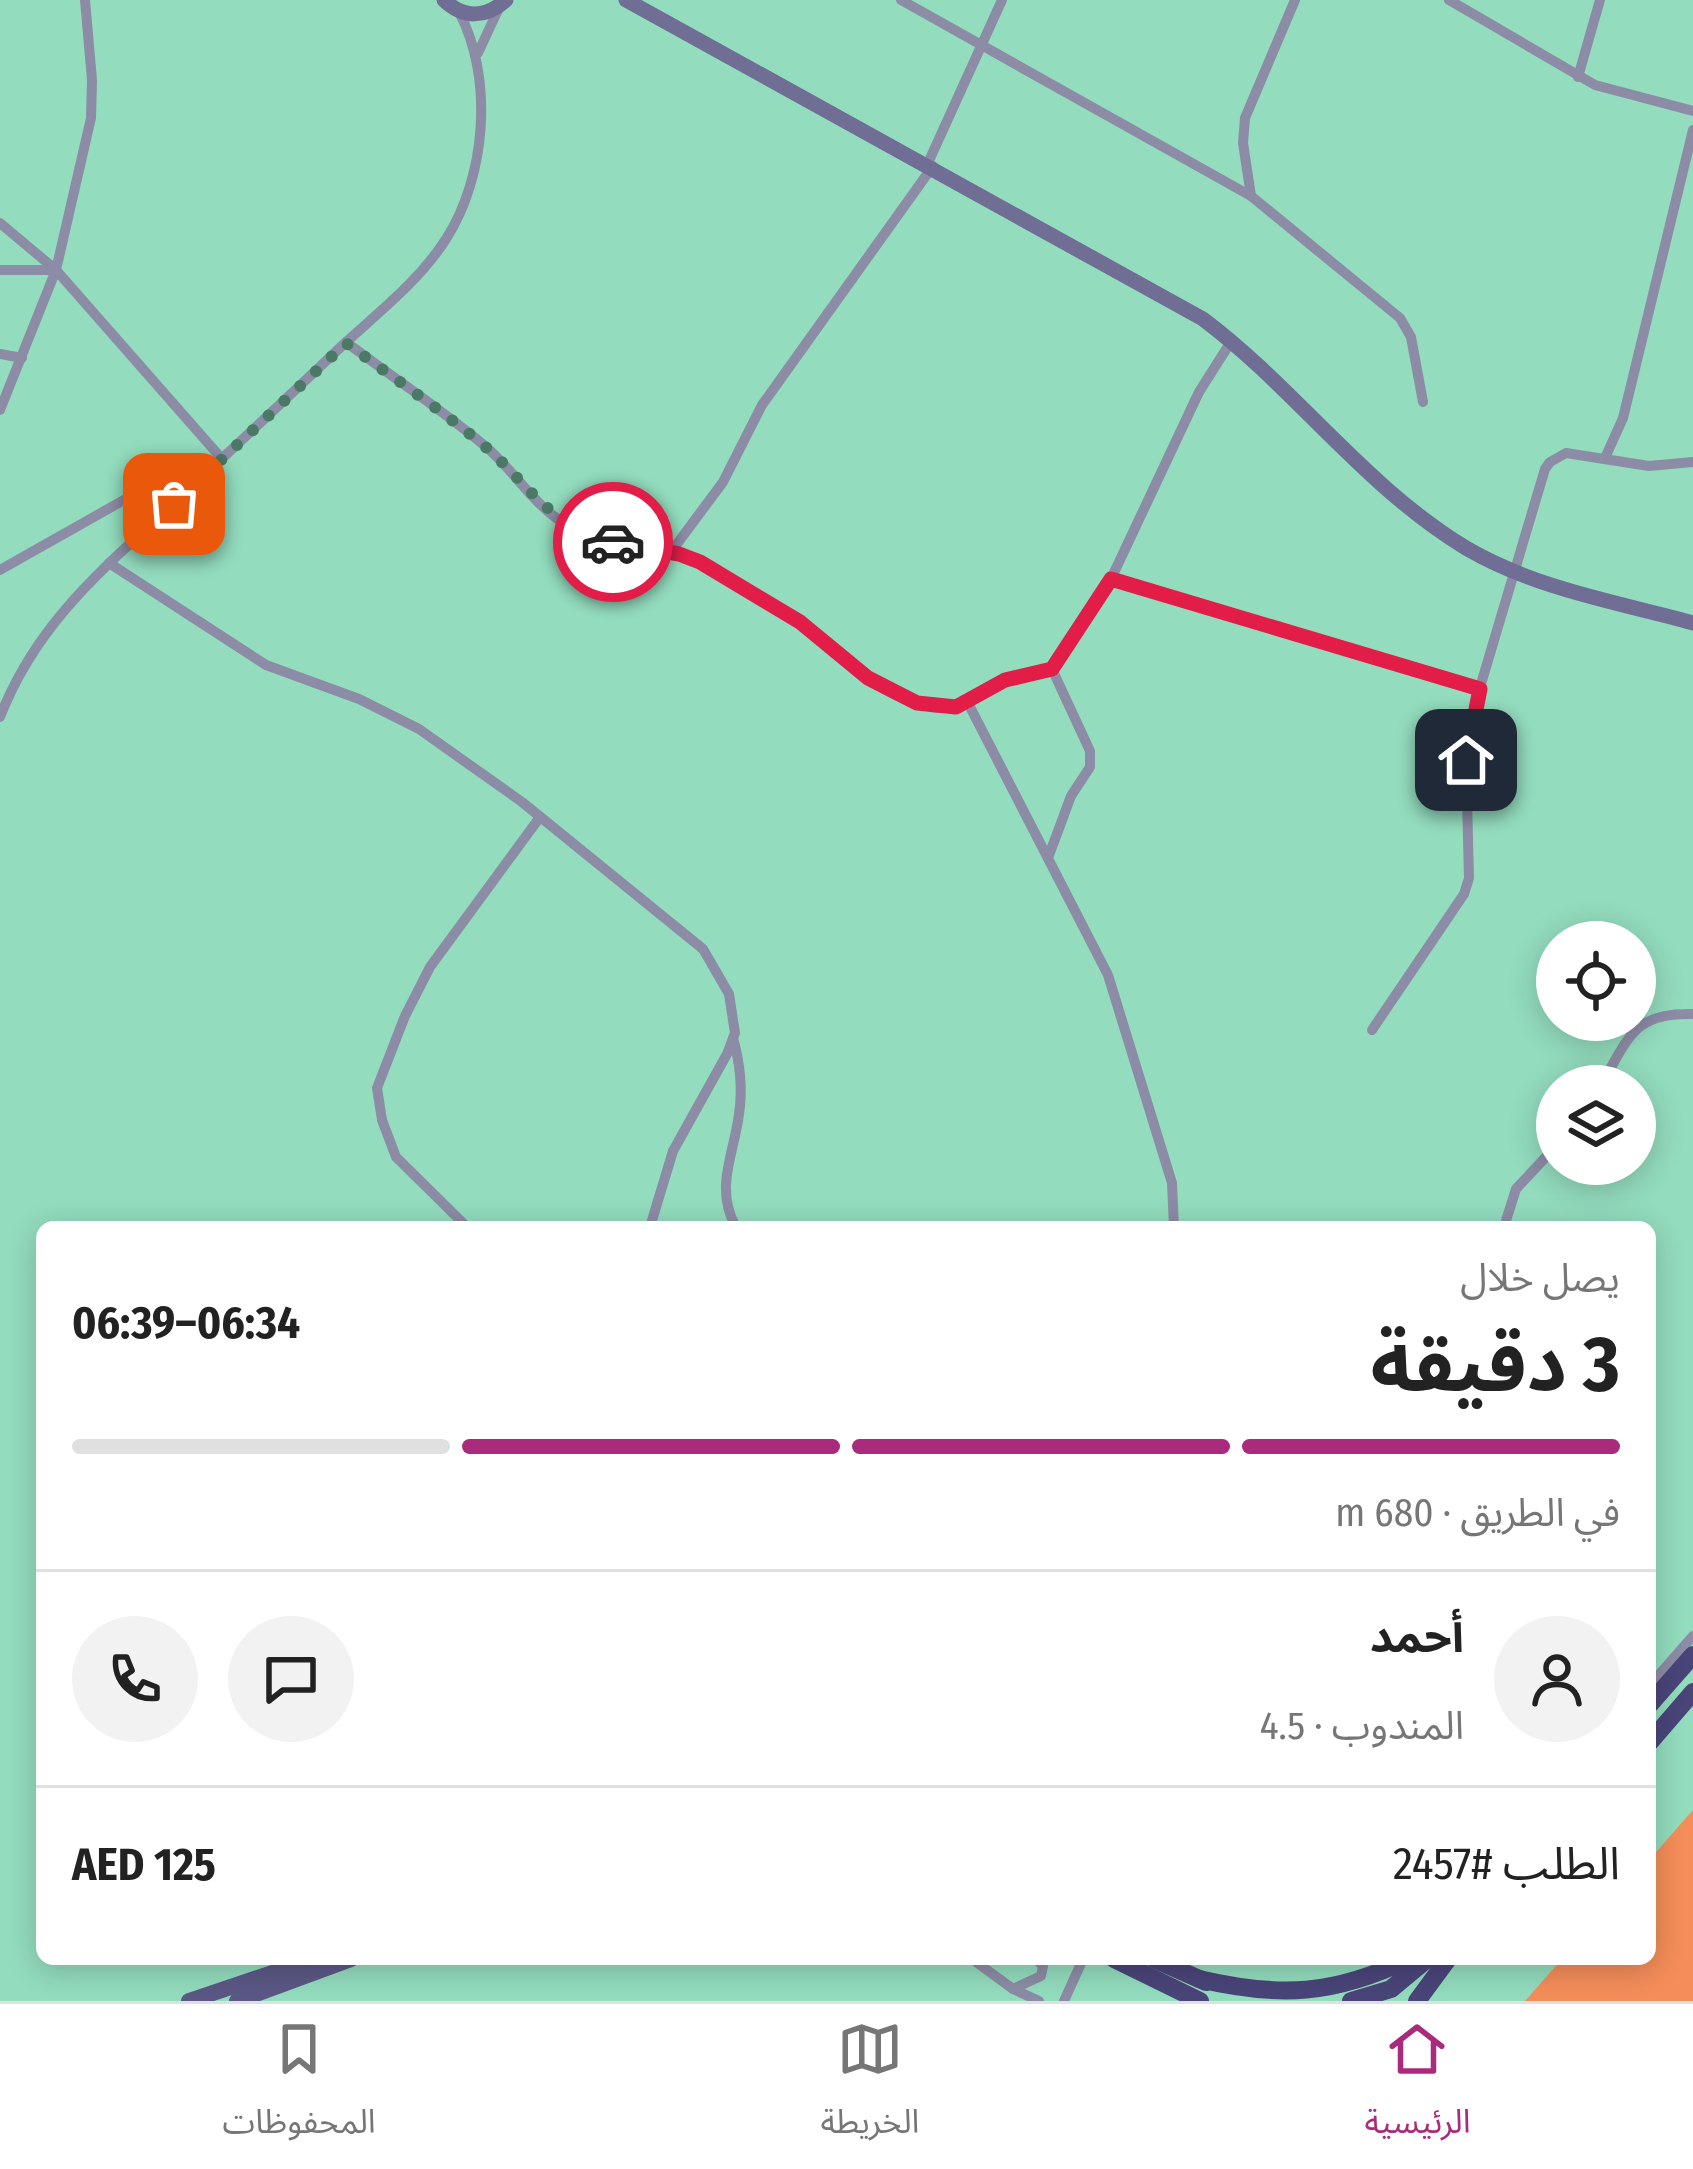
<!DOCTYPE html>
<html lang="ar">
<head>
<meta charset="utf-8">
<style>
	:root { --surface:#fff; --page:#f2f2f2; --text:#222; --muted:#767676; --line:#e0e0e0; --accent:#aa2b7b }
	body { margin:0; font-family:"Fira Sans Condensed","Noto Sans Arabic",sans-serif; background:var(--page); color:var(--text); direction:rtl; height:100vh; display:flex; flex-direction:column; font-size:45px; white-space:nowrap }
	* { box-sizing:border-box; margin:0 }
	p { font-size:39px; color:var(--muted) }
	.icon { flex:none; width:66px; height:66px; fill:none; stroke:currentColor; stroke-width:2; stroke-linecap:round; stroke-linejoin:round }
	.map { position:relative; flex:1; overflow:hidden; direction:ltr }
	.side { position:absolute; left:36px; top:1221px; width:1620px; height:744px; display:flex; flex-direction:column; background:var(--surface); border-radius:18px; box-shadow:0 6px 30px #0003; direction:rtl }
	.side>* { flex:none }
	.buttons { position:absolute; left:1536px; top:921px; display:grid; gap:24px }
	.buttons a { display:grid; place-items:center; width:120px; height:120px; border-radius:50%; background:var(--surface); box-shadow:0 6px 30px #0003; font-size:60px }
	.pin { position:absolute; display:grid; place-items:center; width:102px; height:102px; color:#fff; margin:-51px; border-radius:24px; box-shadow:0 6px 18px #0006 }
	.courier { position:absolute; display:grid; place-items:center; width:120px; height:120px; margin:-60px; border:9px solid #e11d48; border-radius:50%; background:#fff; color:#222; box-shadow:0 3px 15px #0007 }
	.headline em { font-style:normal; font-weight:700 }
	.headline div { display:flex; flex-direction:column-reverse }
	.headline { display:flex; align-items:center; justify-content:space-between; height:204px; padding:0 36px }
	h1 { font-size:78px; font-weight:700; line-height:90px }
	.bar { display:grid; grid-template-columns:repeat(4,1fr); gap:18px 12px; align-content:center; height:144px; padding:0 36px }
	.bar i { height:15px; border-radius:9px; background:var(--line) }
	.bar .active { background:var(--accent) }
	.bar p { grid-column:span 4 }
	.line { display:flex; align-items:center; gap:30px; padding:0 36px; border-top:3px solid var(--line) }
	.line div { flex:1 }
	.round { display:grid; place-items:center; flex:none; width:126px; height:126px; border-radius:63px; background:var(--page) }
	.tabs { display:flex; justify-content:space-around; align-items:center; height:168px; border-top:3px solid var(--line); background:var(--surface); font-size:33px; color:var(--muted) }
	.tabs a { display:grid; justify-items:center; gap:6px }
	.tabs .active { color:var(--accent) }
	.map>svg:first-child { display:block }
	.green { fill:#f48d59 }
	.lines { fill:none; stroke-linecap:round; stroke-linejoin:round }
	.street { stroke:#8d8ca6; stroke-width:10 }
	.secondary { stroke:#706e94; stroke-width:15 }
	.primary { stroke:#5c5886; stroke-width:16 }
	.highway { stroke:#4a4579; stroke-width:18 }
	.done { stroke:#4b7966; stroke-width:12; stroke-dasharray:0 21.6 }
	.route { stroke:#e11d48; stroke-width:15 }
</style>
</head>
<body>
<div class="map">
<svg width="1693" height="2001" viewBox="0 0 1693 2001">
	<rect width="100%" height="100%" fill="#93dcbe"/>
	<polygon class="green" points="1693,1810 1693,2001 1525,2001 1562,1959 1650,1959 1650,1859"/>
	<g class="lines">
		<g class="street">
			<polyline points="901,0 1251,196 1400,318 1411,337 1423,402"/>
			<polyline points="1449,0 1595,85 1693,111"/>
			<polyline points="478,53 498,10"/>
			<polyline points="1578,77 1600,0"/>
			<polyline points="928,163 1002,0"/>
			<polyline points="1251,196 1243,143 1245,118 1295,0"/>
			<polyline points="0,223 56,270 222,459"/>
			<polyline points="0,270 56,270"/>
			<path d="M346 342C392 377 441 409 485 446 515 471 535 508 570 527 606 546 647 543 684 556 715 566 744 588 772 605 825 637 867 695 931 707 963 713 978 690 1005 679 1023 673 1042 677 1057 665L1111 579 1199 392 1232 340"/>
			<polyline points="0,354 22,358"/>
			<polyline points="0,410 56,270 91,118 92,80 85,0"/>
			<polyline points="1605,458 1623,418 1693,130"/>
			<polyline points="671,552 723,482 762,405 933,166"/>
			<polyline points="109,563 266,665 359,699 419,729 522,802 703,949 729,994 735,1033 727,1054 673,1151 650,1227"/>
			<polyline points="0,570 138,492 164,481 203,474"/>
			<polyline points="1111,579 1480,689"/>
			<polyline points="968,703 1108,975 1172,1183 1174,1227"/>
			<path d="M0 717C38 619 109 564 184 494 237 445 291 394 344 344 379 312 420 280 446 239 486 177 494 78 459 12"/>
			<polyline points="1048,858 1071,796 1090,767 1090,751 1052,669"/>
			<polyline points="1372,1030 1464,894 1469,878 1466,760 1478,694 1545,469 1550,462 1566,453 1649,466 1693,462"/>
			<path d="M733 1038C740 1063 743 1088 739 1114 734 1155 714 1188 736 1227"/>
			<path d="M1600 1086C1629 1039 1632 1012 1693 1014"/>
			<polyline points="467,1227 396,1157 382,1120 377,1088 405,1016 430,967 540,817"/>
			<polyline points="1504,1227 1516,1189 1557,1145"/>
			<polyline points="1650,1685 1693,1636"/>
			<polyline points="972,1959 1013,1989 1039,2001"/>
			<polyline points="1013,1989 1041,1976 1043,1966 1036,1959"/>
			<polyline points="1064,2001 1083,1959"/>
		</g>
		<g class="secondary">
			<path d="M444 0C464 19 486 18 506 0"/>
			<path d="M626 0 1203 319C1296 389 1365 487 1466 548 1536 589 1617 602 1693 623"/>
		</g>
		<g class="primary">
			<polyline points="189,2001 314,1959"/>
			<polyline points="237,2001 351,1959"/>
		</g>
		<g class="highway">
			<polyline points="1650,1704 1693,1655"/>
			<polyline points="1650,1742 1693,1692"/>
			<polyline points="1114,1959 1200,2001"/>
			<polyline points="1154,1959 1206,1982"/>
			<path d="M1199 1979C1280 1998 1334 1995 1409 1959"/>
			<polyline points="1351,2001 1391,1989 1427,1959"/>
			<polyline points="1417,2001 1448,1959"/>
		</g>
	</g>
	<g class="lines">
		<path class="done" d="M174 504 346 343C391 376 438 408 481 443 532 486 543 522 613 542"/>
		<polyline class="route" points="613,542 679,554 700,562 800,622 868,678 917,703 956,707 1005,680 1052,669 1111,579 1480,689 1466,760"/>
	</g>
</svg>
<div class="buttons">
<a><svg class="icon" aria-label="locate" viewBox="0 0 24 24"><circle cx="12" cy="12" r="6"/><path d="M12 2v4M12 18v4M2 12h4M18 12h4"/></svg></a>
<a><svg class="icon" aria-label="layers" viewBox="0 0 24 24"><path d="M12 4l9 5-9 5-9-5zM3 14l9 5 9-5"/></svg></a>
</div>
<div class="pin" style="left:174px;top:504px;background:#ea580c"><svg class="icon" aria-label="bag" viewBox="0 0 24 24"><path d="M5 8h14l-1 12H6zM9 8a3 3 0 0 1 6 0"/></svg></div>
<div class="pin" style="left:1466px;top:760px;background:#1f2937"><svg class="icon" aria-label="home" viewBox="0 0 24 24"><path d="M3 11l9-7 9 7M6 9v11h12V9"/></svg></div>
<div class="courier" style="left:613px;top:542px"><svg class="icon" aria-label="car" viewBox="0 0 24 24"><path d="M5 17H2v-5l4-1 3-4h7l3 4 3 1v5h-3M9 17h6M6 11h13"/><circle cx="7" cy="17" r="2"/><circle cx="17" cy="17" r="2"/></svg></div>
<section class="side">
<div class="headline"><div><h1>3 دقيقة</h1><p>يصل خلال</p></div><em>06:34–06:39</em></div>
<div class="bar"><i class="active"></i><i class="active"></i><i class="active"></i><i></i><p>في الطريق · 680 m</p></div>
<div class="line" style="height:216px"><a class="round"><svg class="icon" aria-label="person" viewBox="0 0 24 24"><circle cx="12" cy="8" r="4"/><path d="M4 21q1-7 8-7t8 7"/></svg></a><div><b>أحمد</b><p>المندوب · 4.5</p></div><a class="round"><svg class="icon" aria-label="chat" viewBox="0 0 24 24"><path d="M4 5h16v11H9l-5 4z"/></svg></a><a class="round"><svg class="icon" aria-label="phone" viewBox="0 0 24 24"><path d="M5 4h4l2 5-3 2q2 4 5 5l2-3 5 2v4C11 20 4 13 5 4z"/></svg></a></div>
<div class="line" style="height:156px"><div>الطلب #2457</div><b>AED 125</b></div>
</section>
</div>
<nav class="tabs">
<a class="active"><svg class="icon" aria-label="home" viewBox="0 0 24 24"><path d="M3 11l9-7 9 7M6 9v11h12V9"/></svg>الرئيسية</a>
<a><svg class="icon" aria-label="map" viewBox="0 0 24 24"><path d="M3 6l6-2 6 2 6-2v14l-6 2-6-2-6 2zM9 4v14M15 6v14"/></svg>الخريطة</a>
<a><svg class="icon" aria-label="saved" viewBox="0 0 24 24"><path d="M7 4h10v16l-5-4-5 4z"/></svg>المحفوظات</a>
</nav>
</body>
</html>
